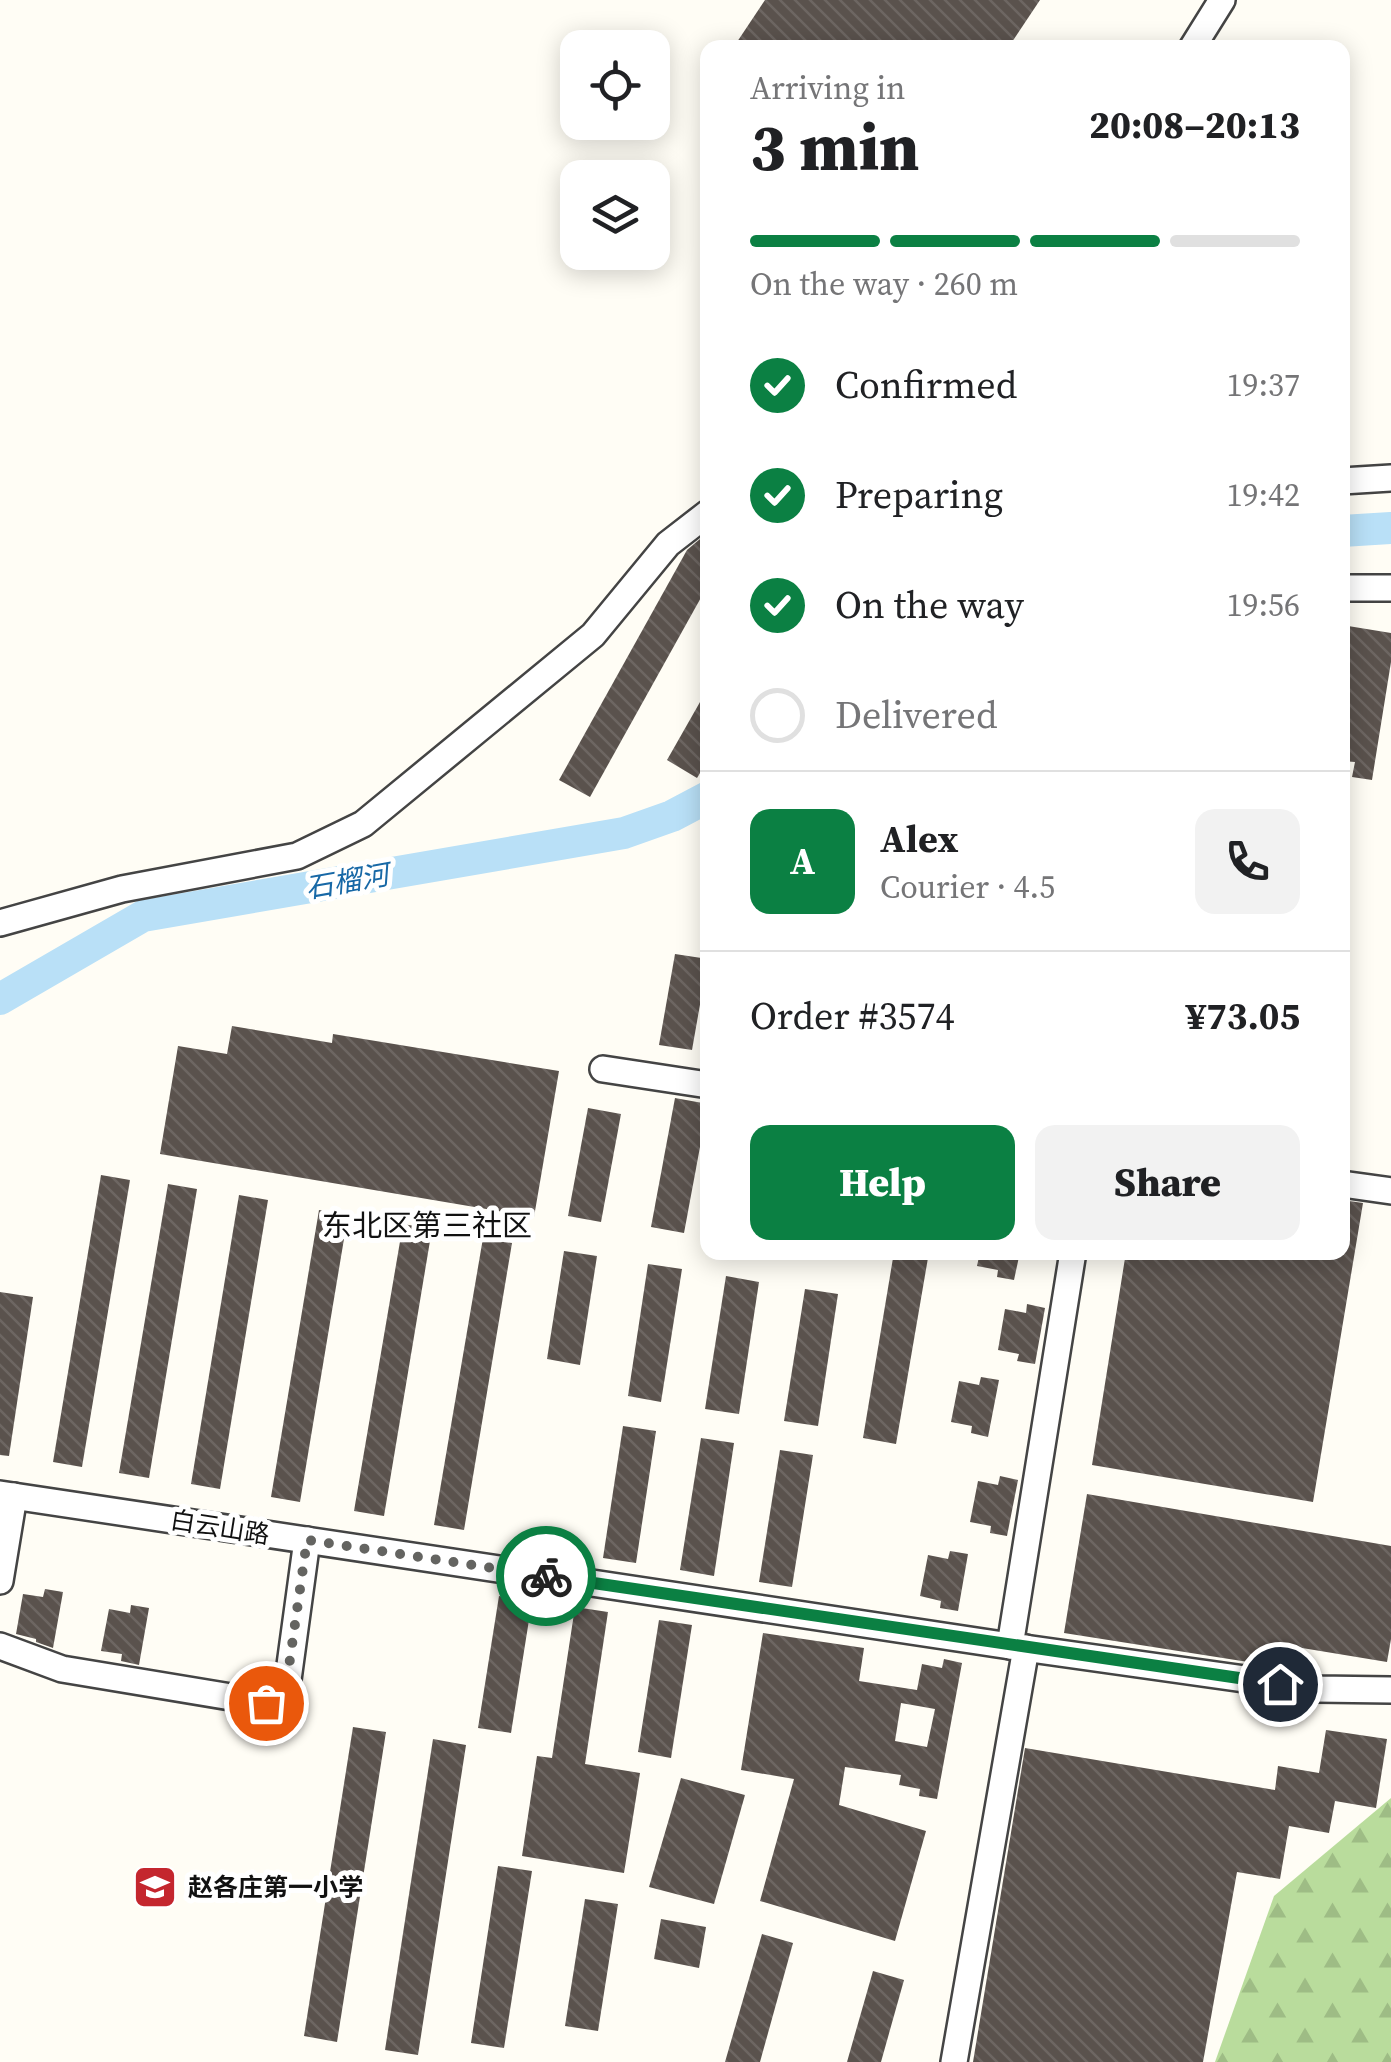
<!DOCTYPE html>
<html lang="en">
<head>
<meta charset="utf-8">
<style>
	:root { --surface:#fff; --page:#f2f2f2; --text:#202124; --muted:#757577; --line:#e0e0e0; --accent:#0b8043 }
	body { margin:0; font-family:"Source Serif 4","Noto Sans SC",serif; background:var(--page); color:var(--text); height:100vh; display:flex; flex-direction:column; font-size:38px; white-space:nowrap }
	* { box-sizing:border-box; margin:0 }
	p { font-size:32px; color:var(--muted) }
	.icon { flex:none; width:55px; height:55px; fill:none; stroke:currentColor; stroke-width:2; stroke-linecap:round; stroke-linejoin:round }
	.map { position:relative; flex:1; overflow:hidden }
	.drawer { position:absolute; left:700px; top:40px; width:650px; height:1220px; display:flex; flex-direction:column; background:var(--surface); border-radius:20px; box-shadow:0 5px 25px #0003 }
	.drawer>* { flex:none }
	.fabs { position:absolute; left:560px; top:30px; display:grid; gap:20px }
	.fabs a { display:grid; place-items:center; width:110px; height:110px; border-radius:20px; background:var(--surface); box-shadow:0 5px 25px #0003; font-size:50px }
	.pin { position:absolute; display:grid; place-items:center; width:85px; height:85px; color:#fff; margin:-42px; border:5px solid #fff; border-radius:50%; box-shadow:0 2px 10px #0007 }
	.courier { position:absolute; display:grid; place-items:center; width:100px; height:100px; margin:-50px; border:8px solid #0b8043; border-radius:50%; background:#fff; color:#222; box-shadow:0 2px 12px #0007 }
	.summary em { font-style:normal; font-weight:800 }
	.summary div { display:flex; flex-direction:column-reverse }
	.summary { display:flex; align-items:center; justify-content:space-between; height:170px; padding:0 50px }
	h1 { font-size:65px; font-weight:800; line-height:75px }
	.bar { display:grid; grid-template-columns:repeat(4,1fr); gap:15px 10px; align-content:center; height:120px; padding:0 50px }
	.bar i { height:12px; border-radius:8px; background:var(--line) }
	.bar .current { background:var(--accent) }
	.bar p { grid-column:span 4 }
	.line { display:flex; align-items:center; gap:25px; padding:0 50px; border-top:2px solid var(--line) }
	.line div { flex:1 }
	.round { display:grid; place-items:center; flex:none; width:105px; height:105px; border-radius:20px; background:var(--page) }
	ol { padding:0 50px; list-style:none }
	li { display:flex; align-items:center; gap:30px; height:110px }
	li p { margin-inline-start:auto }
	li .icon { padding:10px; border-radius:50%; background:var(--accent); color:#fff; stroke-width:4 }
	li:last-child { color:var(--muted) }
	li i { width:55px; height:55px; border:5px solid var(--line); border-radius:50% }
	.cta { display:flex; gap:20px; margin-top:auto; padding:20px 50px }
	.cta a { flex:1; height:115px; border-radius:20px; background:var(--accent); color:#fff; font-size:40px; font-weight:800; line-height:115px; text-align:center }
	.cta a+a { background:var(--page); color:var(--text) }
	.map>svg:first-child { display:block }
	.forest { fill:url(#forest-firs) }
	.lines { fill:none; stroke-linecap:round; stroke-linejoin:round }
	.river { stroke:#b9e0f7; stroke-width:32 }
	.building { fill:url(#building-back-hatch); fill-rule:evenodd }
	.minor-casing { stroke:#444; stroke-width:30 }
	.minor { stroke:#fff; stroke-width:25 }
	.done { stroke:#646461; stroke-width:10; stroke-dasharray:0 18 }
	.route { stroke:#0b8043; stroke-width:12 }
	.labels { text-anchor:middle; stroke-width:10; stroke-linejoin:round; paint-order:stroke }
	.street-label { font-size:25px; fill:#111; stroke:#fff }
	.poi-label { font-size:25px; font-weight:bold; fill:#111; stroke:#fff; text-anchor:start }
	.water-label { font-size:28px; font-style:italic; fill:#1768a6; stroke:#fff }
	.quarter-label { font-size:30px; fill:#111; stroke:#fff }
</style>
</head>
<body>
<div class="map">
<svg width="1391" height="2062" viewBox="0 0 1391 2062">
	<defs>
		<pattern id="forest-firs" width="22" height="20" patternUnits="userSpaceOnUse" patternTransform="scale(2.5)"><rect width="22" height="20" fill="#b9dc9c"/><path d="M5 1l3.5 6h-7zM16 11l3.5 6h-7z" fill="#9ebc85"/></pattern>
		<pattern id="building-back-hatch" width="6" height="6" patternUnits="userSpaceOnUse" patternTransform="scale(2.5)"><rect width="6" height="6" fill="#5a524d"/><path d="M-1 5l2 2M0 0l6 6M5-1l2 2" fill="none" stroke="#6d6662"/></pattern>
	</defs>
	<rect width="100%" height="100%" fill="#fffdf5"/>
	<polygon class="forest" points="1391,1798 1391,2062 1215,2062 1274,1896"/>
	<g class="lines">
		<g class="river">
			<polyline points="1342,531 1391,528"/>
			<polyline points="0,999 143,916 624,833 672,816 708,797"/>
		</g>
	</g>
	<g class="building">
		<polygon points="765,0 1040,0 1008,48 733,48"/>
		<polygon points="700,539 708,543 708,585 590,797 559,780 687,550"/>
		<polygon points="1342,625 1391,633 1391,662 1372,780 1352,777 1355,762 1342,761"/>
		<polygon points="708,688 708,760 697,778 667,760"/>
		<polygon points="675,954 708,959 692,1050 659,1045"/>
		<polygon points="232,1026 332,1043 333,1034 559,1071 534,1217 160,1154 178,1046 227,1054"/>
		<polygon points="675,1098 708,1104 684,1233 651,1227"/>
		<polygon points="588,1108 621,1114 601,1222 568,1216"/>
		<polygon points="101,1175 130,1180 82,1467 53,1462"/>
		<polygon points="168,1184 197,1189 149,1478 119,1473"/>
		<polygon points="239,1195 268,1200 220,1489 191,1484"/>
		<polygon points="1342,1200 1363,1203 1313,1502 1092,1465 1126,1252 1342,1252"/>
		<polygon points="319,1210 348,1215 300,1502 271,1497"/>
		<polygon points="403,1224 432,1229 384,1516 354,1511"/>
		<polygon points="483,1238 512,1243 464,1530 434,1525"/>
		<polygon points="564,1251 597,1256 580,1365 547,1359"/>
		<polygon points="894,1252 929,1252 896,1444 863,1438"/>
		<polygon points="980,1252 1020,1252 1014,1280 997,1277 998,1270 977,1266"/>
		<polygon points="648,1264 682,1269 661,1402 628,1396"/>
		<polygon points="726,1276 759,1282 739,1414 705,1409"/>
		<polygon points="805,1289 838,1294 818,1426 784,1421"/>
		<polygon points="0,1292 33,1297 9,1456 0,1455"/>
		<polygon points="1027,1304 1045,1308 1035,1364 1017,1361 1019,1354 998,1350 1005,1309 1026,1313"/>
		<polygon points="981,1377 999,1380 988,1437 971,1433 972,1426 951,1422 959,1381 979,1385"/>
		<polygon points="623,1426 656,1431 636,1563 603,1558"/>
		<polygon points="701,1438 734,1443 714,1576 680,1570"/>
		<polygon points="780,1450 813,1455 792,1587 759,1582"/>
		<polygon points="1000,1476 1018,1480 1007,1536 990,1533 991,1526 970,1522 978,1481 998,1485"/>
		<polygon points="1087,1494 1391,1546 1391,1639 1387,1662 1290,1646 1286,1668 1064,1633"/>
		<polygon points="950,1551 968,1554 958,1611 940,1608 941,1601 920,1596 928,1555 948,1559"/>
		<polygon points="45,1589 63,1592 53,1648 36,1642 36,1639 16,1634 23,1594 43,1597"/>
		<polygon points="499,1596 532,1601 511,1733 478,1728"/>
		<polygon points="131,1605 149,1608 139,1665 121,1661 122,1654 101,1651 109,1609 130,1613"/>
		<polygon points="575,1607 608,1612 585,1764 640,1773 624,1873 522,1856 537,1756 552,1758"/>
		<polygon points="659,1620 692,1625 671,1758 638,1752"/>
		<path d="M763 1633 864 1648 859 1681 917 1690 922 1664 942 1668 944 1659 962 1663 937 1799 919 1796 920 1789 899 1785 901 1775 845 1767 839 1805 926 1831 895 1941 760 1901 794 1779 741 1770ZM901 1703 935 1709 927 1747 895 1741Z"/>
		<polygon points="353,1727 386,1732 337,2042 304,2036"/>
		<polygon points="1326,1730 1387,1739 1376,1808 1335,1801 1329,1833 1289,1826 1280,1879 1237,1872 1203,2062 973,2062 1025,1748 1275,1790 1278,1766 1319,1773"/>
		<polygon points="433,1739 466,1745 418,2055 385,2050"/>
		<polygon points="681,1778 745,1795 714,1904 649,1887"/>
		<polygon points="498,1866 532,1871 504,2048 471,2043"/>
		<polygon points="585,1899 618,1904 598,2031 565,2026"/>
		<polygon points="661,1919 706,1927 699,1968 654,1959"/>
		<polygon points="762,1934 793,1943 760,2062 725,2062"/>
		<polygon points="873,1971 904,1980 881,2062 847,2062"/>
	</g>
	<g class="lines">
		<g class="minor-casing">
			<g id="minor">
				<polyline points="1192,48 1222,0"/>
				<polyline points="1342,481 1391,478"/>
				<polyline points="1342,588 1391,588"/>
				<polyline points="0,923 122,889 297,856 363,824 593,635 668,544 708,513"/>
				<polyline points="603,1069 708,1085"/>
				<polyline points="1342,1184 1391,1191"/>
				<polyline points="0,1494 1010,1646 1316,1689 1391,1690"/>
				<polyline points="0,1581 14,1496"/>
				<polyline points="0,1646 62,1669 267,1703 281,1698 287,1687 307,1540"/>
				<polyline points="1010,1646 1073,1252"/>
				<polyline points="954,2062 1026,1648"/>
			</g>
		</g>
		<use href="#minor" class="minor"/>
	</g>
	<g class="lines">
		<polyline class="done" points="266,1703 280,1698 286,1687 307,1540 546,1576"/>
		<polyline class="route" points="546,1576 1280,1684"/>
	</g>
	<defs>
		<g id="school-square" transform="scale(2.25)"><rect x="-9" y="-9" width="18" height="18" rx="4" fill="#c4262e" stroke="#fff"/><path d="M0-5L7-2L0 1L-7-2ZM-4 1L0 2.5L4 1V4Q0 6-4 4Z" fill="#fff"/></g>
	</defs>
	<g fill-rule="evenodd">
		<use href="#school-square" x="155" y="1887"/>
	</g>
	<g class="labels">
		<g class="street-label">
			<text transform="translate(220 1527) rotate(9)" y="9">白云山路</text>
		</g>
		<g class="poi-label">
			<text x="188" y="1896">赵各庄第一小学</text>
		</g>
		<g class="water-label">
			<text transform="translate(347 881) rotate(-10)" y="10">石榴河</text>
		</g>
		<g class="quarter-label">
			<text x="427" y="1236">东北区第三社区</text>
		</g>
	</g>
</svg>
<div class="fabs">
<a><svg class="icon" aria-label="locate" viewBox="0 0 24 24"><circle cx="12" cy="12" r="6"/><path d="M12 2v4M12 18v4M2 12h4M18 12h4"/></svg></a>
<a><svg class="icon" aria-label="layers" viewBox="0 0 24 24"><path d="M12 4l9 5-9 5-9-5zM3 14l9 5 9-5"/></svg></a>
</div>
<div class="pin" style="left:266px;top:1703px;background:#ea580c"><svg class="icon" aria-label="bag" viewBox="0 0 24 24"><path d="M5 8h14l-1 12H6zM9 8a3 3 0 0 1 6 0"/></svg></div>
<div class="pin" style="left:1280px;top:1684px;background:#1f2937"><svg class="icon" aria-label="home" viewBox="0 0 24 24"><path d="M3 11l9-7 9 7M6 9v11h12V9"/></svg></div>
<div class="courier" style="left:546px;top:1576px"><svg class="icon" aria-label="bike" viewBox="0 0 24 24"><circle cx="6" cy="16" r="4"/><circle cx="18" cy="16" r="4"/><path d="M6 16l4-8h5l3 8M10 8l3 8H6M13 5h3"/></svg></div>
<section class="drawer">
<div class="summary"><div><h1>3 min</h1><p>Arriving in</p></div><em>20:08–20:13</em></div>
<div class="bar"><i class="current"></i><i class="current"></i><i class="current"></i><i></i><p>On the way · 260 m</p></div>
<ol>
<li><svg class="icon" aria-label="check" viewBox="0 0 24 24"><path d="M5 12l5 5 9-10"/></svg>Confirmed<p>19:37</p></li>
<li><svg class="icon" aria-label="check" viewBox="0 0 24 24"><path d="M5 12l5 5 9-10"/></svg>Preparing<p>19:42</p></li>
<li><svg class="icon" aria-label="check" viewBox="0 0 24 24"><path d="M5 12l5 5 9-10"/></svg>On the way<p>19:56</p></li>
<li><i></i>Delivered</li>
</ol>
<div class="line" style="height:180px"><b class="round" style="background:var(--accent);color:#fff">A</b><div><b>Alex</b><p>Courier · 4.5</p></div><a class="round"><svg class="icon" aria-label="phone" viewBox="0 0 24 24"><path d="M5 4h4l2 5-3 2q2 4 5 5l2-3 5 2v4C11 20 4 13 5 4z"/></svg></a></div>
<div class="line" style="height:130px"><div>Order #3574</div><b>¥73.05</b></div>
<div class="cta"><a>Help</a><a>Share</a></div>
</section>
</div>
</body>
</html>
